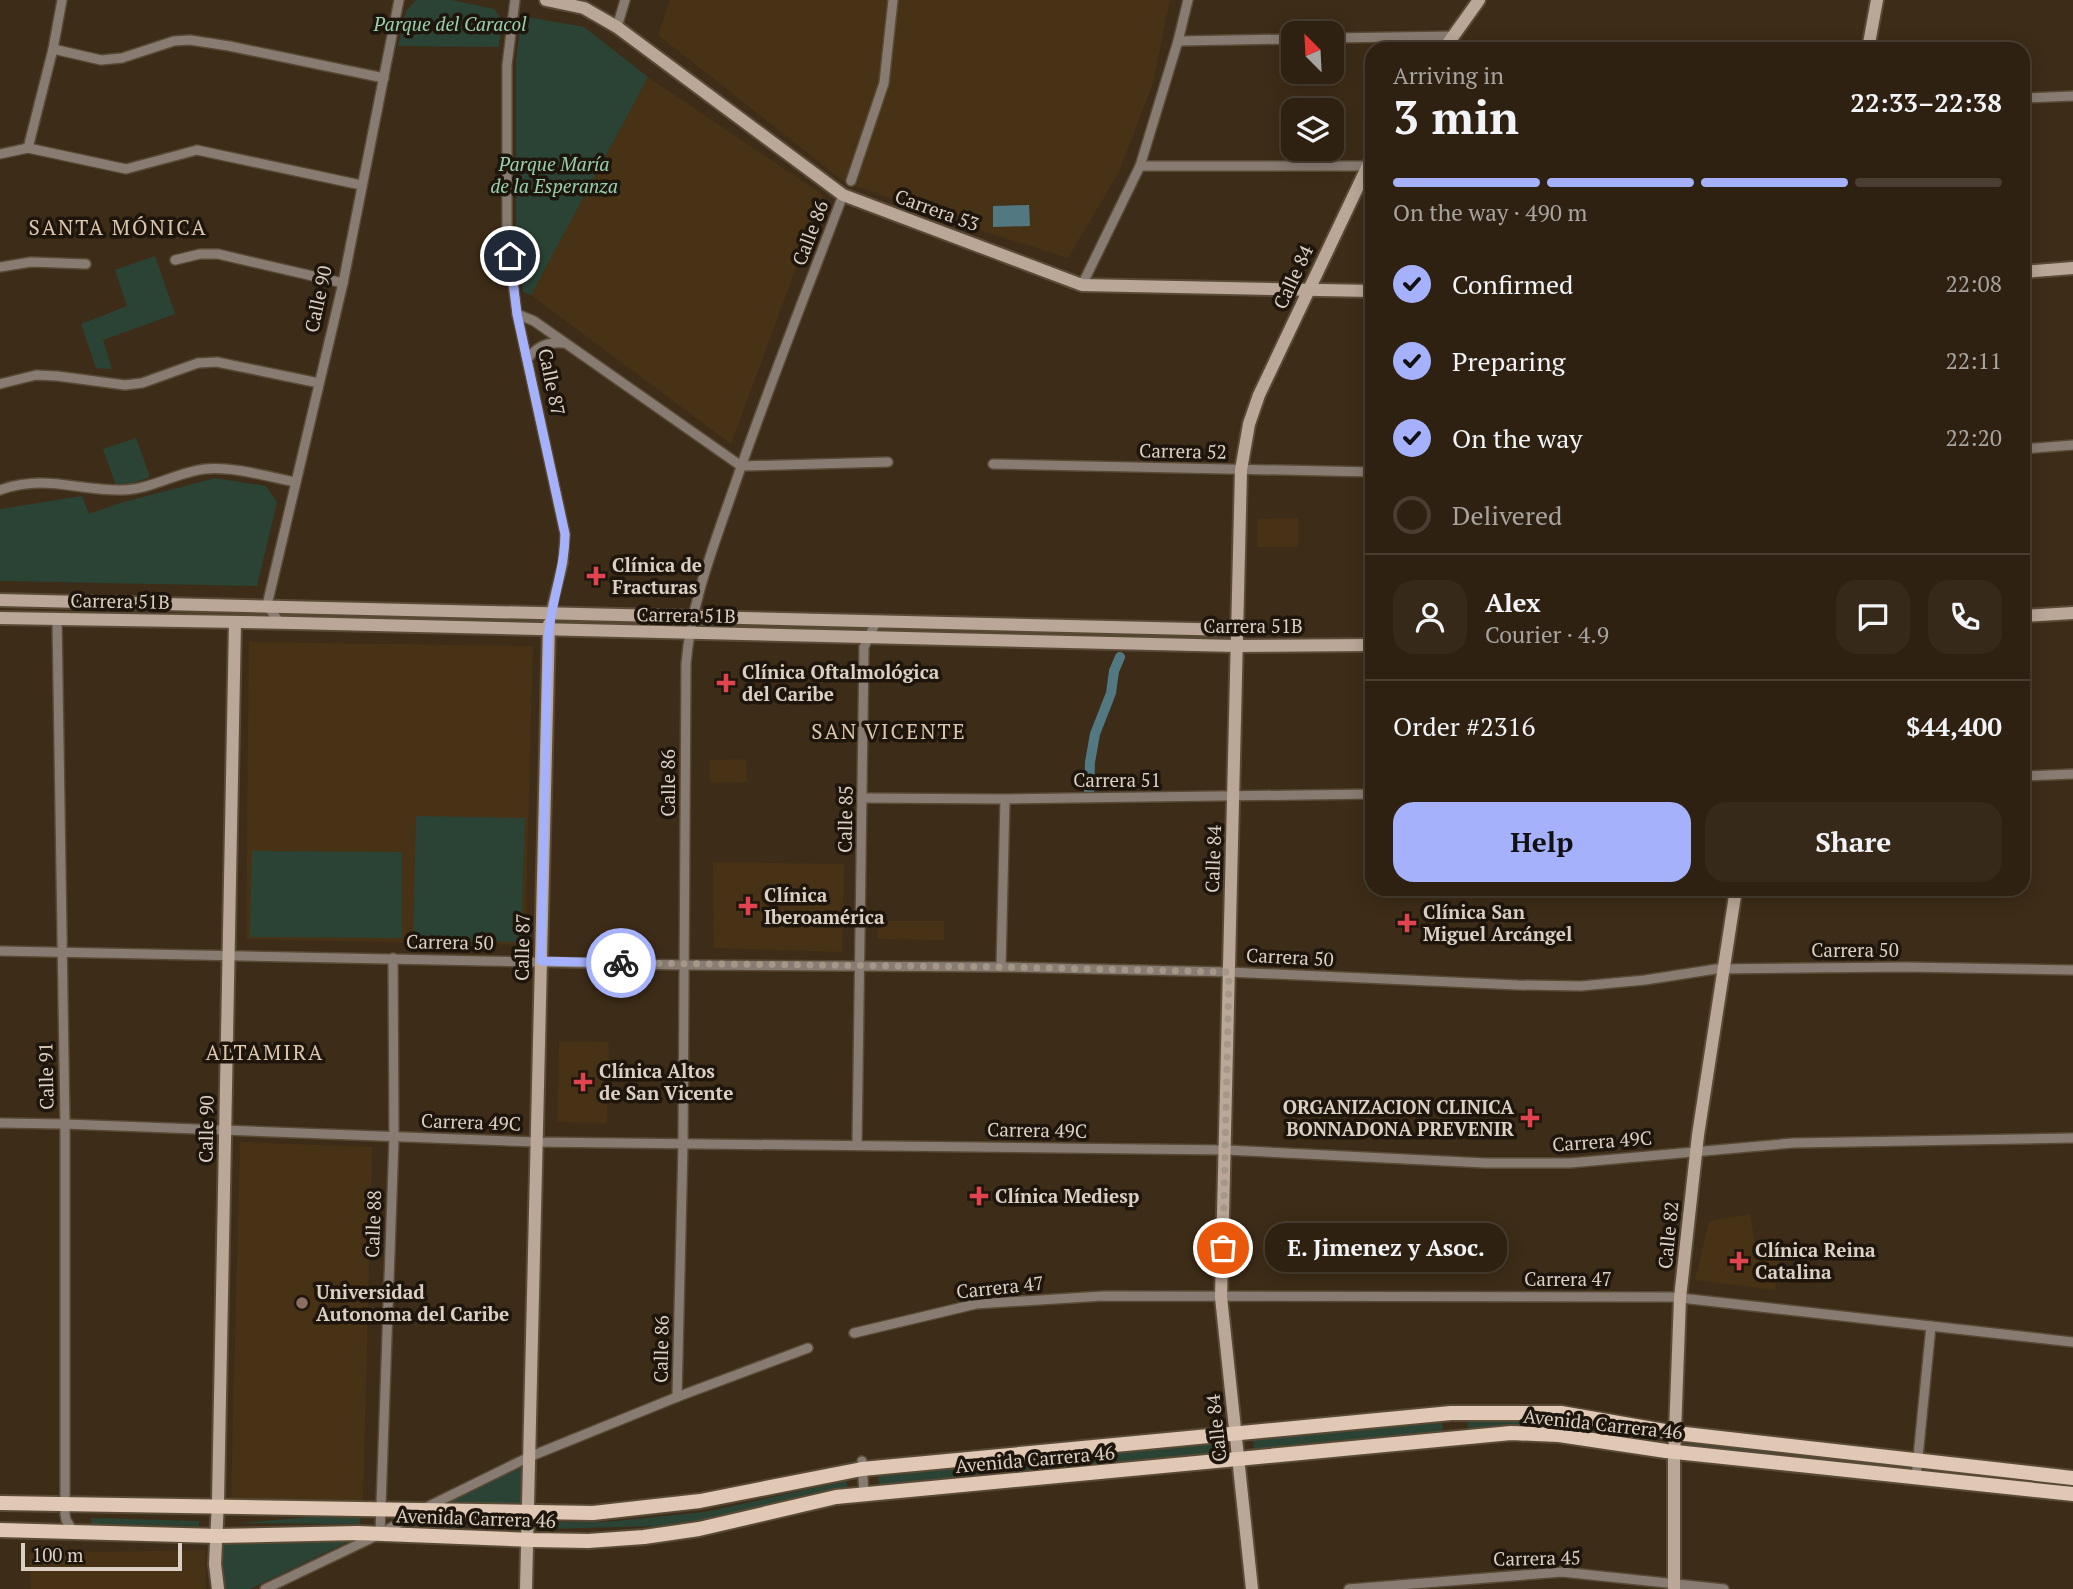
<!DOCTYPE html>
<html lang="en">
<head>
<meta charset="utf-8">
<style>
	:root { --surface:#2e2111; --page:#36291a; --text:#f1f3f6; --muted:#a7a39f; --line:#493e31; --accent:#a6b1fc }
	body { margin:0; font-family:"PT Serif",serif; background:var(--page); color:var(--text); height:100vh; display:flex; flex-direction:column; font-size:26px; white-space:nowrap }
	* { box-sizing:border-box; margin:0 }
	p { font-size:23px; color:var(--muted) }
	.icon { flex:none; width:38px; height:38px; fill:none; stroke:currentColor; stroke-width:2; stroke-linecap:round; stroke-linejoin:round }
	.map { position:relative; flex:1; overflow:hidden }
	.details { position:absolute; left:1365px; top:42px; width:665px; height:854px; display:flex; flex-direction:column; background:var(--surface); border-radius:21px; box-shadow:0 4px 18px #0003,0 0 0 2px var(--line) }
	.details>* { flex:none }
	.needle { width:46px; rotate:336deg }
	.buttons { position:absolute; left:1281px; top:21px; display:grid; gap:14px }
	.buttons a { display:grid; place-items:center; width:63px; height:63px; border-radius:14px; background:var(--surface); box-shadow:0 4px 18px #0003,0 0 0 2px var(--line); font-size:35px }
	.scale { position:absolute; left:21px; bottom:18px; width:161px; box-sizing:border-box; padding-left:7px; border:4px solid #dbd0c3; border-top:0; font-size:19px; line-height:24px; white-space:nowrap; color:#dbd0c3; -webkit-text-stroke:5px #1e160d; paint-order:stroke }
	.pin { position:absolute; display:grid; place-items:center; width:60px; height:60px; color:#fff; margin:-30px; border:4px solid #fff; border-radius:50%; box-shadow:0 2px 7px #0007 }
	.courier { position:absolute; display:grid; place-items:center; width:70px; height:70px; margin:-35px; border:5px solid #a6b1fc; border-radius:50%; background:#fff; color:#222; box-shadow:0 2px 9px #0007 }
	.bubble { position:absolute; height:49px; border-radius:21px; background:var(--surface); box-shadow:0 4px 18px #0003,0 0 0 2px var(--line); font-size:23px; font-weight:700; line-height:49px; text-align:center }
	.head em { font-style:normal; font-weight:700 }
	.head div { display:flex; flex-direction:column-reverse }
	.head { display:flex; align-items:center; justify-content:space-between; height:119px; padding:0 28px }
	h1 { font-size:46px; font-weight:700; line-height:52px }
	.bar { display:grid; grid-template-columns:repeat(4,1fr); gap:10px 7px; align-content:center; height:84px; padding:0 28px }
	.bar i { height:9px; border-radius:5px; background:var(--line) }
	.bar .on { background:var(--accent) }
	.bar p { grid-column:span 4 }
	.line { display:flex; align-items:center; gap:18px; padding:0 28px; border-top:2px solid var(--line) }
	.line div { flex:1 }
	.round { display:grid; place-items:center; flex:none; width:74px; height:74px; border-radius:21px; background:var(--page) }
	ol { padding:0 28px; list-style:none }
	li { display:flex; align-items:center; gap:21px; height:77px }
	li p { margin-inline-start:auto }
	li .icon { padding:7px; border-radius:50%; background:var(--accent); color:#111; stroke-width:4 }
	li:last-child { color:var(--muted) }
	li i { width:38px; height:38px; border:4px solid var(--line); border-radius:50% }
	.primary-button { display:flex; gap:14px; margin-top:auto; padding:14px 28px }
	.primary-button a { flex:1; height:80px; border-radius:21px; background:var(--accent); color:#111; font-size:28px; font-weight:700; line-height:80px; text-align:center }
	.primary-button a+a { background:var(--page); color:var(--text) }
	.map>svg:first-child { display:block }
	.built { fill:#473216 }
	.green { fill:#2b4335 }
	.water { fill:#527881 }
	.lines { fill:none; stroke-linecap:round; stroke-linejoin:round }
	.canal { stroke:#527881; stroke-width:10 }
	.street-casing { stroke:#594a36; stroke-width:12 }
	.secondary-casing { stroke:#594a36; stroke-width:16 }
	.primary-casing { stroke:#594a36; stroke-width:18 }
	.street { stroke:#887c72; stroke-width:9 }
	.secondary { stroke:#baa798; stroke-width:12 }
	.primary { stroke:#e0c8b4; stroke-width:14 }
	.done { stroke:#a49787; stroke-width:7; stroke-dasharray:0 12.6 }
	.route { stroke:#a6b1fc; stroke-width:9 }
	.health-dot { fill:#e0444e; stroke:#1e160d; stroke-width:2.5 }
	.education-dot { fill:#8d6e63; stroke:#1e160d; stroke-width:2.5 }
	.labels { text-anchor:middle; stroke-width:7; stroke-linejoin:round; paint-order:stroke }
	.park-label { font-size:19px; font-style:italic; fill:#97d0af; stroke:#1e160d }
	.street-label { font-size:19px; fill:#dbd0c3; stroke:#1e160d }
	.poi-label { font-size:19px; font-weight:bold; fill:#dbd0c3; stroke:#1e160d; text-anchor:start }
	.neighbourhood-label { font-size:21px; letter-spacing:2px; fill:#dcc7ae; stroke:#1e160d }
</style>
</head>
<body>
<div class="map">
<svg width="2073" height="1589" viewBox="0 0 2073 1589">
	<rect width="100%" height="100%" fill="#3d2c17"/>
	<g class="built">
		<polygon points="670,0 1170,0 1153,83 1119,172 1068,258 992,234 848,183 838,177 658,35"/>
		<polygon points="648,77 823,195 731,444 531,295"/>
		<polygon points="1298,518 1298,547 1257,547 1258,519"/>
		<polygon points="249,642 533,646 525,945 246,939"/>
		<polygon points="746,759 747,782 710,783 709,760"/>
		<polygon points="713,862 844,864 842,952 714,948"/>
		<polygon points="878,921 944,921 944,940 877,939"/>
		<polygon points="559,1041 609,1042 607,1123 557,1122"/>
		<polygon points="240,1142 372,1147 363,1502 231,1498"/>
		<polygon points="1750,1214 1755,1241 1782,1240 1775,1290 1695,1280 1709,1221"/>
		<polygon points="205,1550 206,1589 31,1589 29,1553"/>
	</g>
	<g class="green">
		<path d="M416 0H452L494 9C505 20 500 33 499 47L398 46 406 11Z"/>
		<polygon points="522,16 584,27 648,77 531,295 523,292 516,237 516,60"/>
		<polygon points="155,256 175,314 103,340 112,369 96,368 81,324 127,306 115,270"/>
		<polygon points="136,438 150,477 117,488 103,449"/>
		<polygon points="215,478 266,486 277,502 257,586 0,581 0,509 82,496 89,514 120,503"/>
		<polygon points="416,816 525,818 521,942 413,940"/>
		<polygon points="252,851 402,852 402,938 250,937"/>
		<polygon points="1467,1419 1565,1419 1656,1435 1656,1444 1565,1429 1492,1428 1468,1430"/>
		<polygon points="1442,1421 1443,1433 1254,1450 1253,1438"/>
		<polygon points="1212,1442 1213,1455 879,1485 878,1471"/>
		<polygon points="1689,1442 1899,1466 1899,1471 1689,1447"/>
		<polygon points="521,1468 521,1504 434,1506 446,1501"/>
		<polygon points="846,1481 848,1488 706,1519 659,1526 547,1529 548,1522 605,1522 704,1512"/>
		<polygon points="312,1517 360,1518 360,1524 238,1523"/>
		<polygon points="391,1517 511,1522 503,1526 468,1525 460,1531 390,1529"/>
		<polygon points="91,1518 199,1521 199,1526 91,1524"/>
		<polygon points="360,1536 250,1589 225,1589 221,1574 221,1539 265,1538 268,1542"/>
	</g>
	<polygon class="water" points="1029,205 1030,226 993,227 993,206"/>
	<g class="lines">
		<polyline class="canal" points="1089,798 1090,762 1095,734 1111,693 1114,671 1120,657"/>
		<g class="street-casing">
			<g id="street">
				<polyline points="515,0 507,65 507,239 517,314 565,534 563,563 550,614"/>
				<polyline points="617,27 625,0"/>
				<polyline points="1332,38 1454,36"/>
				<polyline points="1178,41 1293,39"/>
				<polyline points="53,49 101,60 122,58 174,41 190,40 229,46 384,78"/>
				<polyline points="2023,98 2073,96"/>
				<polyline points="28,148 53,49 62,0"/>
				<polyline points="0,154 28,148 126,169 197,150 361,185"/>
				<polyline points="1140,166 1367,166"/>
				<polyline points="851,181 884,83 893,0"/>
				<polyline points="175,260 200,254 218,254 343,283"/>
				<polyline points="0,267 31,262 86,264"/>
				<polyline points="1082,285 1140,166 1178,41 1188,0"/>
				<polyline points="517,314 534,321 741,466 888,462"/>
				<path d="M527 359C537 347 547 341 563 343"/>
				<polyline points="0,384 36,375 57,376 125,385 142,383 198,363 217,362 319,383"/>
				<polyline points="2023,449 2073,445"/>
				<polyline points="993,464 1372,472"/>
				<path d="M0 490C44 474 79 491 122 490 150 490 177 472 205 469 232 466 269 477 296 482"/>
				<polyline points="57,619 65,1124 65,1514 66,1520 73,1531"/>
				<polyline points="280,623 267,605 343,283 399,0"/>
				<polyline points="2023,776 2073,774"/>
				<polyline points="863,798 1005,799 1372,794"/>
				<polyline points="0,951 683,965 1001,967 1229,972 1518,985 1581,986 1645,980 1716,969 1904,967 2073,970"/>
				<polyline points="1001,967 1005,799"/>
				<polyline points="0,1123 65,1124 536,1142 1226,1150 1485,1163 1570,1163 1793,1143 2073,1138"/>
				<polyline points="857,1145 864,647 876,622"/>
				<polyline points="854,1333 976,1304 1103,1296 1672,1297 2073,1342"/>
				<path d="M677 1397 683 1145 686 664C691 603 713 548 733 490 767 391 806 293 843 195"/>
				<polyline points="862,1461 864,1494"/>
				<polyline points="1916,1477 1931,1326"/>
				<polyline points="380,1534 394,1138 393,958"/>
				<polyline points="265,1589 380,1534 421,1510 529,1457 677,1397 808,1348"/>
				<polyline points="1349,1589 1562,1572 1724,1589"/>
			</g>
		</g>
		<g class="secondary-casing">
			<g id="secondary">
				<polyline points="546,0 584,8 617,27 843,195 1082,285 1372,291"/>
				<polyline points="1444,49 1479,0"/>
				<polyline points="1868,49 1877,0"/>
				<polyline points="2023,272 2073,268"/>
				<polyline points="0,600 1236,630"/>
				<polyline points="2023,616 2073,613"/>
				<polyline points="0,618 293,623 1236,646 1372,645"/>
				<polyline points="218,1589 215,1564 218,1501 235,622"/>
				<polyline points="526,1589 549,624"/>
				<polyline points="1252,1589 1221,1297 1241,470 1249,424 1259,395 1372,157"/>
				<polyline points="1674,1589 1674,1460 1680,1298 1698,1135 1736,889"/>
			</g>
		</g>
		<g class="primary-casing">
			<g id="primary">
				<polyline points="0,1503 593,1513 700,1501 862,1469 1451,1413 1561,1413 1676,1433 2073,1478"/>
				<polyline points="0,1530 218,1536 358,1533 532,1540 588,1541 644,1537 699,1529 836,1497 1511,1433 1559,1435 1666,1451 2073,1494"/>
			</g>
		</g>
		<use href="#street" class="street"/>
		<use href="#secondary" class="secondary"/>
		<use href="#primary" class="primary"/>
	</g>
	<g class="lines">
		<polyline class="done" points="621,963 1000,967 1229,972 1223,1248"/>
		<path class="route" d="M510 256 517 314 565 534C565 570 550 604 548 641L541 961 621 963"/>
	</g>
	<g class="health-dot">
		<path d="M592.5 565.5h7v7h7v7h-7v7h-7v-7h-7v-7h7z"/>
		<path d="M722.5 672.5h7v7h7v7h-7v7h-7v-7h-7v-7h7z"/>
		<path d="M744.5 895.5h7v7h7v7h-7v7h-7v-7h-7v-7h7z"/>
		<path d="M1403.5 912.5h7v7h7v7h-7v7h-7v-7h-7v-7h7z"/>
		<path d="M579.5 1071.5h7v7h7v7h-7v7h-7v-7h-7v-7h7z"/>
		<path d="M1526.5 1107.5h7v7h7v7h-7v7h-7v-7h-7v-7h7z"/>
		<path d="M975.5 1185.5h7v7h7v7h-7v7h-7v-7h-7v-7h7z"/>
		<path d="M1735.5 1250.5h7v7h7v7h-7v7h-7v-7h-7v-7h7z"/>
	</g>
	<circle class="education-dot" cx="302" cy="1303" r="7"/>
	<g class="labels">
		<g class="park-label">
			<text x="450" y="31">Parque del Caracol</text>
			<text x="554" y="171">Parque María<tspan x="554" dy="22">de la Esperanza</tspan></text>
		</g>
		<g class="street-label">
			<text transform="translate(937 210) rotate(20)" y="7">Carrera 53</text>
			<text transform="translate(810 233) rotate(-69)" y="7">Calle 86</text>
			<text transform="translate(1293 277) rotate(-65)" y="7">Calle 84</text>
			<text transform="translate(318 299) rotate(-78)" y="7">Calle 90</text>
			<text transform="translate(552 382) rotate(78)" y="7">Calle 87</text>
			<text transform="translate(1183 451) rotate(1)" y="7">Carrera 52</text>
			<text transform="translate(120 601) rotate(1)" y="7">Carrera 51B</text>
			<text transform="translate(686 615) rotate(1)" y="7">Carrera 51B</text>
			<text x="1253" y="633">Carrera 51B</text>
			<text x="1117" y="787">Carrera 51</text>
			<text transform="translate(668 783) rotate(-90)" y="7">Calle 86</text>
			<text transform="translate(845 819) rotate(-89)" y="7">Calle 85</text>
			<text transform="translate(1213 859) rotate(-88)" y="7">Calle 84</text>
			<text transform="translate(450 942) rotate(1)" y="7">Carrera 50</text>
			<text transform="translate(522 947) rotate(-89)" y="7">Calle 87</text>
			<text x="1855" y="957">Carrera 50</text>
			<text transform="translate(1290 957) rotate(3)" y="7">Carrera 50</text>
			<text transform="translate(46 1076) rotate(-91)" y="7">Calle 91</text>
			<text transform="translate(471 1122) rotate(2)" y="7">Carrera 49C</text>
			<text transform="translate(206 1129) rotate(-89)" y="7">Calle 90</text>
			<text transform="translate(1037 1130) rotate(1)" y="7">Carrera 49C</text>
			<text transform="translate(1602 1141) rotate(-4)" y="7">Carrera 49C</text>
			<text transform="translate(373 1224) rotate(-88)" y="7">Calle 88</text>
			<text transform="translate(1668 1235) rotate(-84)" y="7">Calle 82</text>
			<text x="1568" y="1286">Carrera 47</text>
			<text transform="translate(1000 1287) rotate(-6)" y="7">Carrera 47</text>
			<text transform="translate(661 1349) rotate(-89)" y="7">Calle 86</text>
			<text transform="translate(1603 1424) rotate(6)" y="7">Avenida Carrera 46</text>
			<text transform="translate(1216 1428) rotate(-96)" y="7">Calle 84</text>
			<text transform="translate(1035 1459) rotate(-5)" y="7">Avenida Carrera 46</text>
			<text transform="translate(476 1518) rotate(2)" y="7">Avenida Carrera 46</text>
			<text transform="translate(1537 1558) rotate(-1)" y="7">Carrera 45</text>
		</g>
		<g class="poi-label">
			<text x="612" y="572">Clínica de<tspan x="612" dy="22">Fracturas</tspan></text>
			<text x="742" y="679">Clínica Oftalmológica<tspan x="742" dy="22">del Caribe</tspan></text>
			<text x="764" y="902">Clínica<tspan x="764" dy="22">Iberoamérica</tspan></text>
			<text x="1423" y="919">Clínica San<tspan x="1423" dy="22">Miguel Arcángel</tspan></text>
			<text x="599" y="1078">Clínica Altos<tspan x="599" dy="22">de San Vicente</tspan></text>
			<text x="1514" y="1114" text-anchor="end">ORGANIZACION CLINICA<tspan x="1514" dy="22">BONNADONA PREVENIR</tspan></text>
			<text x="995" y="1203">Clínica Mediesp</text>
			<text x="1755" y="1257">Clínica Reina<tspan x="1755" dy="22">Catalina</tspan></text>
			<text x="316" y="1299">Universidad<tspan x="316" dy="22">Autonoma del Caribe</tspan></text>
		</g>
		<g class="neighbourhood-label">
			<text x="118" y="235">SANTA MÓNICA</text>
			<text x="889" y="739">SAN VICENTE</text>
			<text x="265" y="1060">ALTAMIRA</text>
		</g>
	</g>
</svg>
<div class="buttons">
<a><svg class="needle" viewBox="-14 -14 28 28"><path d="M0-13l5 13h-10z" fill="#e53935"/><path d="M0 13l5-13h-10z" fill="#a7a39f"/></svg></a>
<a><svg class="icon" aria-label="layers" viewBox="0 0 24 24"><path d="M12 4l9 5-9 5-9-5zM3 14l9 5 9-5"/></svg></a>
</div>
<div class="scale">100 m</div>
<div class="pin" style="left:1223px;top:1248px;background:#ea580c"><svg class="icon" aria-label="bag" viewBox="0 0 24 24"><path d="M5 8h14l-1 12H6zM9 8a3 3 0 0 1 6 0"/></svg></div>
<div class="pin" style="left:510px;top:256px;background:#1f2937"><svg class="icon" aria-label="home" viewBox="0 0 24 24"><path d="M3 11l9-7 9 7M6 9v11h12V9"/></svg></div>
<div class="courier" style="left:621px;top:963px"><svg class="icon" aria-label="bike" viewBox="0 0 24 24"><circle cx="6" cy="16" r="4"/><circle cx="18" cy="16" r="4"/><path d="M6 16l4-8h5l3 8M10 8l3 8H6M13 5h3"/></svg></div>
<div class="bubble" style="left:1265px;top:1223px;width:242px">E. Jimenez y Asoc.</div>
<section class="details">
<div class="head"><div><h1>3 min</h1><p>Arriving in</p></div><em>22:33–22:38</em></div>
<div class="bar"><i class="on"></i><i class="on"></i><i class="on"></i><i></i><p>On the way · 490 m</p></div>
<ol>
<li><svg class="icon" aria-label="check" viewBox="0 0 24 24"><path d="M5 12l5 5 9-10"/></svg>Confirmed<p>22:08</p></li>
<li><svg class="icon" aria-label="check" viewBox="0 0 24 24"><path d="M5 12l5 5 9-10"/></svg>Preparing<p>22:11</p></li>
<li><svg class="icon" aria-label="check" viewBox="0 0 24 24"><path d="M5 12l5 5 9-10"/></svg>On the way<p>22:20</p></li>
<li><i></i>Delivered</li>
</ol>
<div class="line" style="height:126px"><a class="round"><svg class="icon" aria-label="person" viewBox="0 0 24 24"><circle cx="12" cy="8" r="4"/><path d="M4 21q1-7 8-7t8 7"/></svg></a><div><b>Alex</b><p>Courier · 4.9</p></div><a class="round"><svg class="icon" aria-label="chat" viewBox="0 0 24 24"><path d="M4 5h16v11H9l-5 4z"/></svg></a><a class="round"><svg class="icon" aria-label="phone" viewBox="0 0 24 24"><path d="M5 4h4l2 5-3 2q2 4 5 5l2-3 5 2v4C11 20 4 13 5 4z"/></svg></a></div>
<div class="line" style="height:91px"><div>Order #2316</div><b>$44,400</b></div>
<div class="primary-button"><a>Help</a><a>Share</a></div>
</section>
</div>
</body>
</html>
